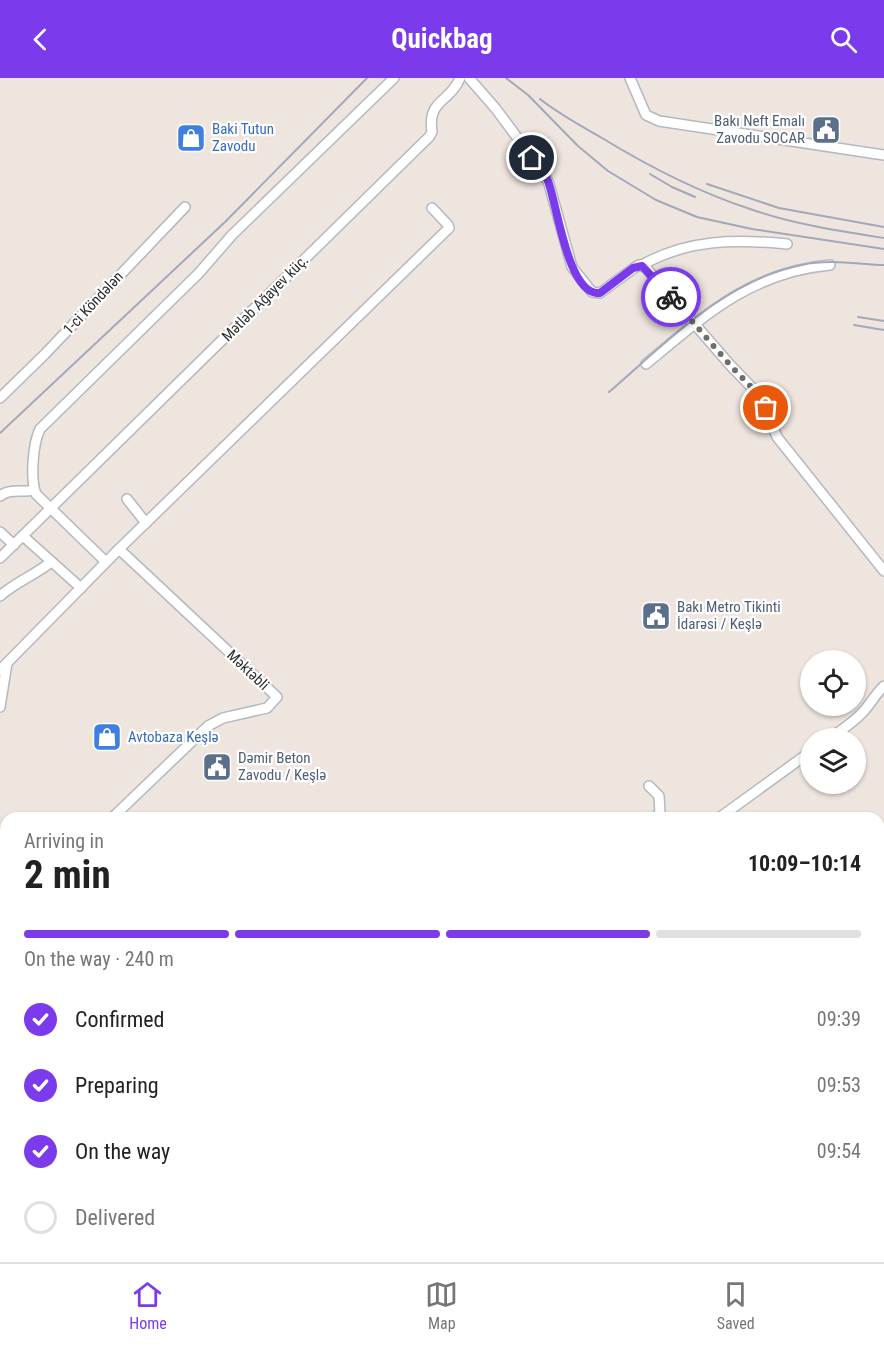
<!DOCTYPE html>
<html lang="en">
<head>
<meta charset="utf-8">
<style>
	:root { --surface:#fff; --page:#f2f2f2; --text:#222; --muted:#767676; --line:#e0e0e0; --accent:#7c3aed }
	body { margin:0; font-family:"Roboto Condensed",sans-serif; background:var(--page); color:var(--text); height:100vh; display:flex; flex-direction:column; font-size:22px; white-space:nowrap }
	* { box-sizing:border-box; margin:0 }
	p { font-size:20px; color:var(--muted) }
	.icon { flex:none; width:33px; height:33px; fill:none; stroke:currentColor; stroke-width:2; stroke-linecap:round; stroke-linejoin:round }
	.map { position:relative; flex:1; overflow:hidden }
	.panel { position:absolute; left:0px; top:734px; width:885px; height:452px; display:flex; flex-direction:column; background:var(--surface); border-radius:18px 18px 0 0; box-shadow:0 2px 4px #0004 }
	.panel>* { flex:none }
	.controls { position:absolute; left:800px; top:572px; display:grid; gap:12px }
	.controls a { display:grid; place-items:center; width:66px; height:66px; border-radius:50%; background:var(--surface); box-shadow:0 2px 4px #0004; font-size:30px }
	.pin { position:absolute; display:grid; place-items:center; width:51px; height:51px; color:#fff; margin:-26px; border:3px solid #fff; border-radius:50%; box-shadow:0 2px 6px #0007 }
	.courier { position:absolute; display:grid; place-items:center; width:60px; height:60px; margin:-30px; border:4px solid #7c3aed; border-radius:50%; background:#fff; color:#222; box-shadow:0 2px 8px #0007 }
	.summary em { font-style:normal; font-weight:700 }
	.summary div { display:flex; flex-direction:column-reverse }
	.summary { display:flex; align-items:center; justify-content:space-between; height:102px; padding:0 24px }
	h1 { font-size:39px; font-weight:700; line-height:45px }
	.bar { display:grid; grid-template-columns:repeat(4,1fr); gap:9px 6px; align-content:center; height:72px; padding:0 24px }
	.bar i { height:8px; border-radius:4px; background:var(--line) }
	.bar .on { background:var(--accent) }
	.bar p { grid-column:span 4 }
	ol { padding:0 24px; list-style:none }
	li { display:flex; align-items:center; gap:18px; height:66px }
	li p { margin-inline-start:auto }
	li .icon { padding:6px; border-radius:50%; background:var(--accent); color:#fff; stroke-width:4 }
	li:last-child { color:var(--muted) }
	li i { width:33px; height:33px; border:3px solid var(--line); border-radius:50% }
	header { display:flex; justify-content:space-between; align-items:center; height:78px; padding:0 24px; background:var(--accent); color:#fff; font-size:27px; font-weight:700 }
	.menu { display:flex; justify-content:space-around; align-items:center; height:84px; border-top:2px solid var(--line); background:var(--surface); font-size:16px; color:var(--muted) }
	.menu a { display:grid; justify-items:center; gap:3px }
	.menu .on { color:var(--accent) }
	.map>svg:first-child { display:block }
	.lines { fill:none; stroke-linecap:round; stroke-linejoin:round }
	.minor-casing { stroke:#b3b8c1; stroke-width:12 }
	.minor { stroke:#fff; stroke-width:9 }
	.rail { stroke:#a1a8b8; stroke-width:2 }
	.done { stroke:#716d6b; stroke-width:6; stroke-dasharray:0 10.8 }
	.route { stroke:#7c3aed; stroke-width:8 }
	.labels { text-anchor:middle; stroke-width:4.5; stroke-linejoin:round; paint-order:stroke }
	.service-label { font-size:15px; fill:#4e5e75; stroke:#fff; text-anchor:start }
	.shop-label { font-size:15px; fill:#366cbe; stroke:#fff; text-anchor:start }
	.street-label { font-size:15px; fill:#2d2d2d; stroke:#fff }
</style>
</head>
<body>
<header><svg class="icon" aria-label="back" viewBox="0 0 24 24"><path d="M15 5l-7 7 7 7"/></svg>Quickbag<svg class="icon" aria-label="search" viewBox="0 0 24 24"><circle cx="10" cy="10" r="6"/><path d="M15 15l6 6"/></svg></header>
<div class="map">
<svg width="884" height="1184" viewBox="0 0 884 1184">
	<rect width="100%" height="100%" fill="#efe5df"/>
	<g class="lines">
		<g class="minor-casing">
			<g id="minor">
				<polyline points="469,0 496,31 545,97 549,106 572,189 592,214 600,215 634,190 639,187 646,190 731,288 760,318 777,359 884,493"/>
				<polyline points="630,0 646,37 659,43 884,77"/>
				<path d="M642 187C688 161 736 161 787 166"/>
				<path d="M646 286C704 238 751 194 830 187"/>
				<polyline points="0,320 45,276 185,129"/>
				<path d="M0 418C10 410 22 415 34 412"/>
				<polyline points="127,421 146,445"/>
				<polyline points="0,454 14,467"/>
				<polyline points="23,458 81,510"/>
				<path d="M0 480 429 59 432 54C427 21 450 25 460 0"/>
				<path d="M106 484 36 416C30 401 33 365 40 351L199 195 232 157 394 0"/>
				<path d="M0 518C16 504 35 497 51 484"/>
				<polyline points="0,592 119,471 449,150 448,147 432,130"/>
				<polyline points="0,629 7,585"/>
				<path d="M830 660C841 652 853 645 862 635 871 626 875 616 884 608"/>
				<polyline points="649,708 659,718 660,734 655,740"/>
				<polyline points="112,740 208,648 223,640 267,630 277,619 119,471"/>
				<polyline points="719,740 810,674"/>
				<polyline points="0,831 6,836"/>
				<polyline points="0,923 6,915"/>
				<polyline points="0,1042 6,1034"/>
				<polyline points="0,1142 6,1139"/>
				<polyline points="242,1179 244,1184"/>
				<polyline points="439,1179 441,1184"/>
				<polyline points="497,1179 499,1184"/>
				<polyline points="546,1179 546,1184"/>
				<polyline points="564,1179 581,1184"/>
				<polyline points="714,1179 716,1184"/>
				<polyline points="864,1179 868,1184"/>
				<polyline points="123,1184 123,1179"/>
				<polyline points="408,1184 417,1179"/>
			</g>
		</g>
		<use href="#minor" class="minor"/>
		<g class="rail">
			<polyline points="506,0 528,17 578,68 608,93 656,122 697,139 752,151 884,171"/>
			<path d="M540 21C559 36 581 48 602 60 648 88 698 114 750 131 793 146 839 153 884 160"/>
			<polyline points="650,96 672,109 695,119"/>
			<polyline points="707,106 779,130 884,149"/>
			<polyline points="858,239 884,243"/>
			<polyline points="854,247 884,252"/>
			<path d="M609 314C666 265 725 202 802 187 828 181 857 186 884 187"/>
			<polyline points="0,355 225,144 367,0"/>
		</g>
	</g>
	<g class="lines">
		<polyline class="done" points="671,219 731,288 760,318 766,330"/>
		<path class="route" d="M532 80C538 88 545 95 548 103 557 126 568 219 600 215L633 190 642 188 671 219"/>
	</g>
	<defs>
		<g id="civic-square" transform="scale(1.5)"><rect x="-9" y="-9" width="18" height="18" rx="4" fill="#5c6f8a" stroke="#fff"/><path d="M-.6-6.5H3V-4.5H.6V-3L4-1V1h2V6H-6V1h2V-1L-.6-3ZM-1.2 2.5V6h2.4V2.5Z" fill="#fff"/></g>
		<g id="shop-square" transform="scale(1.5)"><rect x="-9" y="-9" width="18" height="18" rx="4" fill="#3f7fe0" stroke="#fff"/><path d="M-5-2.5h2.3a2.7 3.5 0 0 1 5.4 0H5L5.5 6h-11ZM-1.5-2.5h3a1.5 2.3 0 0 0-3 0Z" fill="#fff"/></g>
	</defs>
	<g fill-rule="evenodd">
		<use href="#civic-square" x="826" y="52"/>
		<use href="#shop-square" x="191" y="60"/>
		<use href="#civic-square" x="656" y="538"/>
		<use href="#shop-square" x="107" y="659"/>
		<use href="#civic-square" x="217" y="689"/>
	</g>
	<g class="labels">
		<g class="service-label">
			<text x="805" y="48" text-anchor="end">Bakı Neft Emalı<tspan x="805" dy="17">Zavodu SOCAR</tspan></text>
			<text x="677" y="534">Bakı Metro Tikinti<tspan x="677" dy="17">İdarəsi / Keşlə</tspan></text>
			<text x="238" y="685">Dəmir Beton<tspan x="238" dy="17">Zavodu / Keşlə</tspan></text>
		</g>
		<g class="shop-label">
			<text x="212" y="56">Baki Tutun<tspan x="212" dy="17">Zavodu</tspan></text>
			<text x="128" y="664">Avtobaza Keşlə</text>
		</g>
		<g class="street-label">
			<text transform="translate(265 220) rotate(-45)" y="5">Mətləb Ağayev küç.</text>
			<text transform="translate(93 225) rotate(-47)" y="5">1-ci Köndələn</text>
			<text transform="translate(248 592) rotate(43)" y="5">Məktəbli</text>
		</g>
	</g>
</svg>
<div class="controls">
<a><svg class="icon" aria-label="locate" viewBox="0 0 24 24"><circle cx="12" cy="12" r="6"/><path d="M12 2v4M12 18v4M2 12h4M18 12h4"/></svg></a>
<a><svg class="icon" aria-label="layers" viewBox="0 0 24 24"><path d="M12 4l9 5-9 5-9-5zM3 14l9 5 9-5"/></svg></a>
</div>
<div class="pin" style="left:766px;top:330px;background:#ea580c"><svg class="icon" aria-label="bag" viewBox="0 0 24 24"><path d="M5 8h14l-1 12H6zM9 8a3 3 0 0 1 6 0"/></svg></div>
<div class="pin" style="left:532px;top:80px;background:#1f2937"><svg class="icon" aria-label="home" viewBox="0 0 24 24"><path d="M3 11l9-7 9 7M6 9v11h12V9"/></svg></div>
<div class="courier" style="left:671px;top:219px"><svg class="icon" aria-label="bike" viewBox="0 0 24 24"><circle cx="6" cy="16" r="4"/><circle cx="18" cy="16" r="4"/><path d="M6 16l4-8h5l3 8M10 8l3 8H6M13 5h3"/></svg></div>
<section class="panel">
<div class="summary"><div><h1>2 min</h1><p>Arriving in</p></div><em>10:09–10:14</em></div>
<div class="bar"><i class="on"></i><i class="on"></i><i class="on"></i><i></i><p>On the way · 240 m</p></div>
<ol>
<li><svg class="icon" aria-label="check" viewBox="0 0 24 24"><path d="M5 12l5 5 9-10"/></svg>Confirmed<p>09:39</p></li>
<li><svg class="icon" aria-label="check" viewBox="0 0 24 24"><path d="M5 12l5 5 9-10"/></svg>Preparing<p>09:53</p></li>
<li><svg class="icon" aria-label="check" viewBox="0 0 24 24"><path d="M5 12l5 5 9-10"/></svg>On the way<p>09:54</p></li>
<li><i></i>Delivered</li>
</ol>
</section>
</div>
<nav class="menu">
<a class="on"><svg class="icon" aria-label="home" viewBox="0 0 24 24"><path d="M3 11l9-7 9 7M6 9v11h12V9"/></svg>Home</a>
<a><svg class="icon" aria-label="map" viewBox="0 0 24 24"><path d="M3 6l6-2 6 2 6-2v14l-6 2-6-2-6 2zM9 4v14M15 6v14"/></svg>Map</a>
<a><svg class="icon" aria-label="saved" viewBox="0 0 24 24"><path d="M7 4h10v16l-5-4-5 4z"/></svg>Saved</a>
</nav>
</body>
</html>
